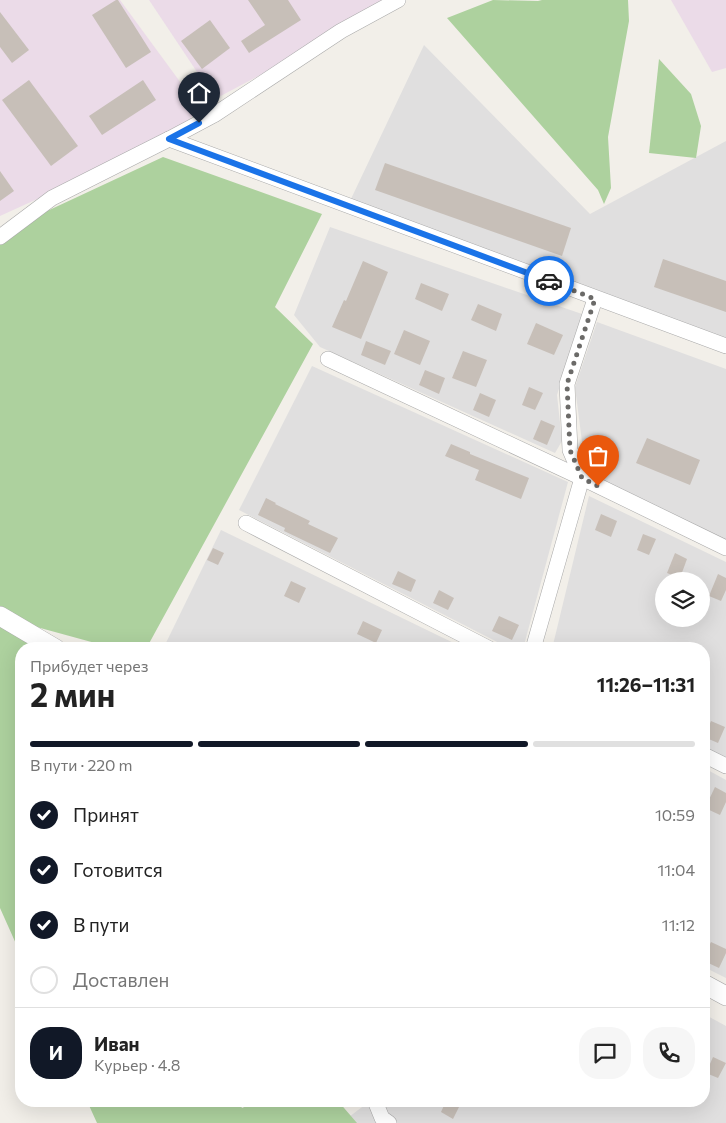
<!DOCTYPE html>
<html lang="ru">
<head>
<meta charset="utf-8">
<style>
	:root { --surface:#fff; --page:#f6f6f6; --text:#222; --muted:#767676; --line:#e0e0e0; --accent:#111827 }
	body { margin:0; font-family:Commissioner,sans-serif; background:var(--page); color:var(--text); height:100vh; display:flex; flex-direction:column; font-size:19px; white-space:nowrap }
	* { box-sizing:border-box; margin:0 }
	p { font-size:16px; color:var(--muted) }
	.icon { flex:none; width:28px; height:28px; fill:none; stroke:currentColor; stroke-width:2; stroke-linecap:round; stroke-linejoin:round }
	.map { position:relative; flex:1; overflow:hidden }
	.panel { position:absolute; left:15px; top:642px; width:695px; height:465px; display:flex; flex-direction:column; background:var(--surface); border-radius:20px; box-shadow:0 5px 20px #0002 }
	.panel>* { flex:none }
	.buttons { position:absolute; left:655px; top:572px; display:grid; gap:10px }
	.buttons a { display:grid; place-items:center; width:55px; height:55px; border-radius:50%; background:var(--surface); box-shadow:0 5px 20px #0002; font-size:25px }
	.pin { position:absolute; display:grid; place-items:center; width:42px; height:42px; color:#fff; margin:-51px -21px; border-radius:50% 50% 50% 0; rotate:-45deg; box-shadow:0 0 5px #0007 }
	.pin .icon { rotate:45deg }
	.courier { position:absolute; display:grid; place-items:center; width:50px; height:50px; margin:-25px; border:4px solid #1a73e8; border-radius:50%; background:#fff; color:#222; box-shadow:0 1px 6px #0007 }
	.head em { font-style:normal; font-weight:700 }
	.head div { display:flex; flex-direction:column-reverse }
	.head { display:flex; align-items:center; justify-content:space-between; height:85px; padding:0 15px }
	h1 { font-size:32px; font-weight:700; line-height:38px }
	.bar { display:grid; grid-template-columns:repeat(4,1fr); gap:8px 5px; align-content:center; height:60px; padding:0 15px }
	.bar i { height:6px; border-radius:4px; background:var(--line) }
	.bar .selected { background:var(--accent) }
	.bar p { grid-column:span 4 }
	.line { display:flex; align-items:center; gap:12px; padding:0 15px; border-top:1px solid var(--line) }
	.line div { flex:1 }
	.round { display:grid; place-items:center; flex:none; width:52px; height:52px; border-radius:20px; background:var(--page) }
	ol { padding:0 15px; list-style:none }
	li { display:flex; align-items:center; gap:15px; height:55px }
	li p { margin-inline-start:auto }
	li .icon { padding:5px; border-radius:50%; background:var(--accent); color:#fff; stroke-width:4 }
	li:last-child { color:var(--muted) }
	li i { width:28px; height:28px; border:2px solid var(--line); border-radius:50% }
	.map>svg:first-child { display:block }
	.residential { fill:#e0dfdf; fill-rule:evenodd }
	.industrial { fill:#ebdbe8 }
	.forest { fill:#add19e }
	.building { fill:#c7bfb8 }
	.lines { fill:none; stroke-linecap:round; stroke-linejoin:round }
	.minor-casing { stroke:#a9a9a9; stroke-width:16 }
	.tertiary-casing { stroke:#a9a9a9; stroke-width:20 }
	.minor { stroke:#fff; stroke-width:15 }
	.tertiary { stroke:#fff; stroke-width:19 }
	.done { stroke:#6b6a68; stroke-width:5; stroke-dasharray:0 9 }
	.route { stroke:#1a73e8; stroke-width:6 }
</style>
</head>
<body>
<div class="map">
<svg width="726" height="1123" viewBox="0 0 726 1123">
	<rect width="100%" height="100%" fill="#f2efe9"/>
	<g class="residential">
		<polygon points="424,45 590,214 726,141 726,339 350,201"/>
		<polygon points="330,227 582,314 557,395 562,441 555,453 320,347 294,315"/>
		<polygon points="597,322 726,369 726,542 586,473 575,387"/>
		<polygon points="312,366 568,482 523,649 511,649 239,510"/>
		<path d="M589 496 726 562V758L704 747V649H552ZM664 581H701V619H664Z"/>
		<polygon points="221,530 466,649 163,649"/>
		<polygon points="704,768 726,780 726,978 704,967"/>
		<polygon points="704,1014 726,1026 726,1123 341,1123 370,1101 704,1101"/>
	</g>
	<g class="industrial">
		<polygon points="0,0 120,0 200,109 169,139 0,216"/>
		<polygon points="149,0 402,0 215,99"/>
		<polygon points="671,0 726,0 726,68 712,72"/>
	</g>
	<g class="forest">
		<polygon points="493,0 538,1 542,0 628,0 629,21 608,137 611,188 604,204 598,190 447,18"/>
		<polygon points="659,59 691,94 701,126 696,158 649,153"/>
		<polygon points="163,157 322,214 275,307 313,344 146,649 117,649 33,626 41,649 21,649 21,955 0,908 0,233"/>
		<polygon points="87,1101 238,1101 242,1108 258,1101 338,1101 357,1123 97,1123"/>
	</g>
	<g class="building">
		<polygon points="116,0 118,0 151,52 126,68 92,15"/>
		<polygon points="248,0 288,0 301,20 249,53 241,41 265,25"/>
		<polygon points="0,12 29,50 12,63 0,47"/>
		<polygon points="210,20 230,48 202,69 181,41"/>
		<polygon points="29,80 78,146 51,166 2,100"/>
		<polygon points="143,80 156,100 102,135 89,116"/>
		<polygon points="385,163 571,228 562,256 375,190"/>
		<polygon points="0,171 14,191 0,201"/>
		<polygon points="663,259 726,281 726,312 654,287"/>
		<polygon points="363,261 388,272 361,339 332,327 344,300 346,301"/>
		<polygon points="421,283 449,294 442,311 415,299"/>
		<polygon points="478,304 502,314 496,331 471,320"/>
		<polygon points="536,323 563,335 554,355 527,344"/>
		<polygon points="404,330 430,341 420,365 394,354"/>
		<polygon points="366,341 391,351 385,365 361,355"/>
		<polygon points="463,351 487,360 476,387 452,378"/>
		<polygon points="425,370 445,378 439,394 419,385"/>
		<polygon points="529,387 543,393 535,410 522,405"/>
		<polygon points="480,393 496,400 489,417 473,410"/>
		<polygon points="541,420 555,426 547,445 533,439"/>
		<polygon points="647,438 700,460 690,485 636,463"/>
		<polygon points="451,444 470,452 470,454 529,478 521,499 475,480 479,470 445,456"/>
		<polygon points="266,498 276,503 275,504 310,521 308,524 338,538 330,553 284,531 285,528 258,515"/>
		<polygon points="601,514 617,521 611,537 595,530"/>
		<polygon points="643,534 656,539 649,555 637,550"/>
		<polygon points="213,548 224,553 218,565 207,560"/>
		<polygon points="675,553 687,559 680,578 667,573"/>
		<polygon points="398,571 416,580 411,592 392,584"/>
		<polygon points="718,574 726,578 726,590 721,601 709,596"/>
		<polygon points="291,581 306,588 299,603 284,596"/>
		<polygon points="439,590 454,598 448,610 433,603"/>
		<polygon points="499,616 519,625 512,640 492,631"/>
		<polygon points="363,621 382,630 376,643 357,634"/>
		<polygon points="711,721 725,727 718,743 704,737"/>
		<polygon points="715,787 726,793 726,802 720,815 705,808"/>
		<polygon points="711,942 726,949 726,953 719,968 704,961 704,956"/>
		<polygon points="713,1057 726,1063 718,1078 706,1073"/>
		<polygon points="446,1101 462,1101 453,1119 441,1112"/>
	</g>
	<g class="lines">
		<g class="minor-casing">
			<g id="minor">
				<polyline points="169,139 214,115 341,31 398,0"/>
				<polyline points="0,237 52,198 169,139 726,346"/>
				<polyline points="328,359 582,478 726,548"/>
				<polyline points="246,523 490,649"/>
				<polyline points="533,649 582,478 570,450 567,384 595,299"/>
				<polyline points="704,755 726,766"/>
				<polyline points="375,1101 382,1118 389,1123"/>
			</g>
		</g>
		<g class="tertiary-casing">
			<g id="tertiary">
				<polyline points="0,616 56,649"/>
				<polyline points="704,984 726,996"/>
			</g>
		</g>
		<use href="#minor" class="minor"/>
		<use href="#tertiary" class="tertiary"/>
	</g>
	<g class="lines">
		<polyline class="done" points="549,281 595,299 567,384 570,450 582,478 598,486"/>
		<polyline class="route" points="199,123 169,139 549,281"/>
	</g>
</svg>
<div class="buttons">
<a><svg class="icon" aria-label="layers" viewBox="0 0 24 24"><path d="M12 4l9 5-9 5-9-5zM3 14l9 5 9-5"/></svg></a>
</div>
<div class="pin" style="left:598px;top:486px;background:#ea580c"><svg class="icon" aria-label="bag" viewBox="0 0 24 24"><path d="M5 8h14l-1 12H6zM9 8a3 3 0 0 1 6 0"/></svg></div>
<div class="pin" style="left:199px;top:123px;background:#1f2937"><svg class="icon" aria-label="home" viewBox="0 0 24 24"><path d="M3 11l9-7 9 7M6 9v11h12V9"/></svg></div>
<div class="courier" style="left:549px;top:281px"><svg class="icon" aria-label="car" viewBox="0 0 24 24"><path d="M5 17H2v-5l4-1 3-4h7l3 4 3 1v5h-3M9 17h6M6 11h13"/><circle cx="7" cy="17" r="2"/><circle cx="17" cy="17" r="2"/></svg></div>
<section class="panel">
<div class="head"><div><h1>2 мин</h1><p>Прибудет через</p></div><em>11:26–11:31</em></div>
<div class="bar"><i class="selected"></i><i class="selected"></i><i class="selected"></i><i></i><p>В пути · 220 m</p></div>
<ol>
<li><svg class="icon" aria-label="check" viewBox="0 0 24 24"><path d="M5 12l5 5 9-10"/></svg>Принят<p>10:59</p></li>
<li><svg class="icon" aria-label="check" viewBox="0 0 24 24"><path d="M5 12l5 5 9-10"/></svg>Готовится<p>11:04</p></li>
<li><svg class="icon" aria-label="check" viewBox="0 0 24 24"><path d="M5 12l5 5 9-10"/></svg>В пути<p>11:12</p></li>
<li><i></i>Доставлен</li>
</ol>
<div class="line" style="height:90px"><b class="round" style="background:var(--accent);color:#fff">И</b><div><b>Иван</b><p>Курьер · 4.8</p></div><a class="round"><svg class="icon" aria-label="chat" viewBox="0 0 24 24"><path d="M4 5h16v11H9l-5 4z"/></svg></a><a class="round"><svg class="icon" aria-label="phone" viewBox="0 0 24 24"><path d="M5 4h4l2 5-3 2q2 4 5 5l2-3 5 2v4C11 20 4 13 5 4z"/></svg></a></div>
</section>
</div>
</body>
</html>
